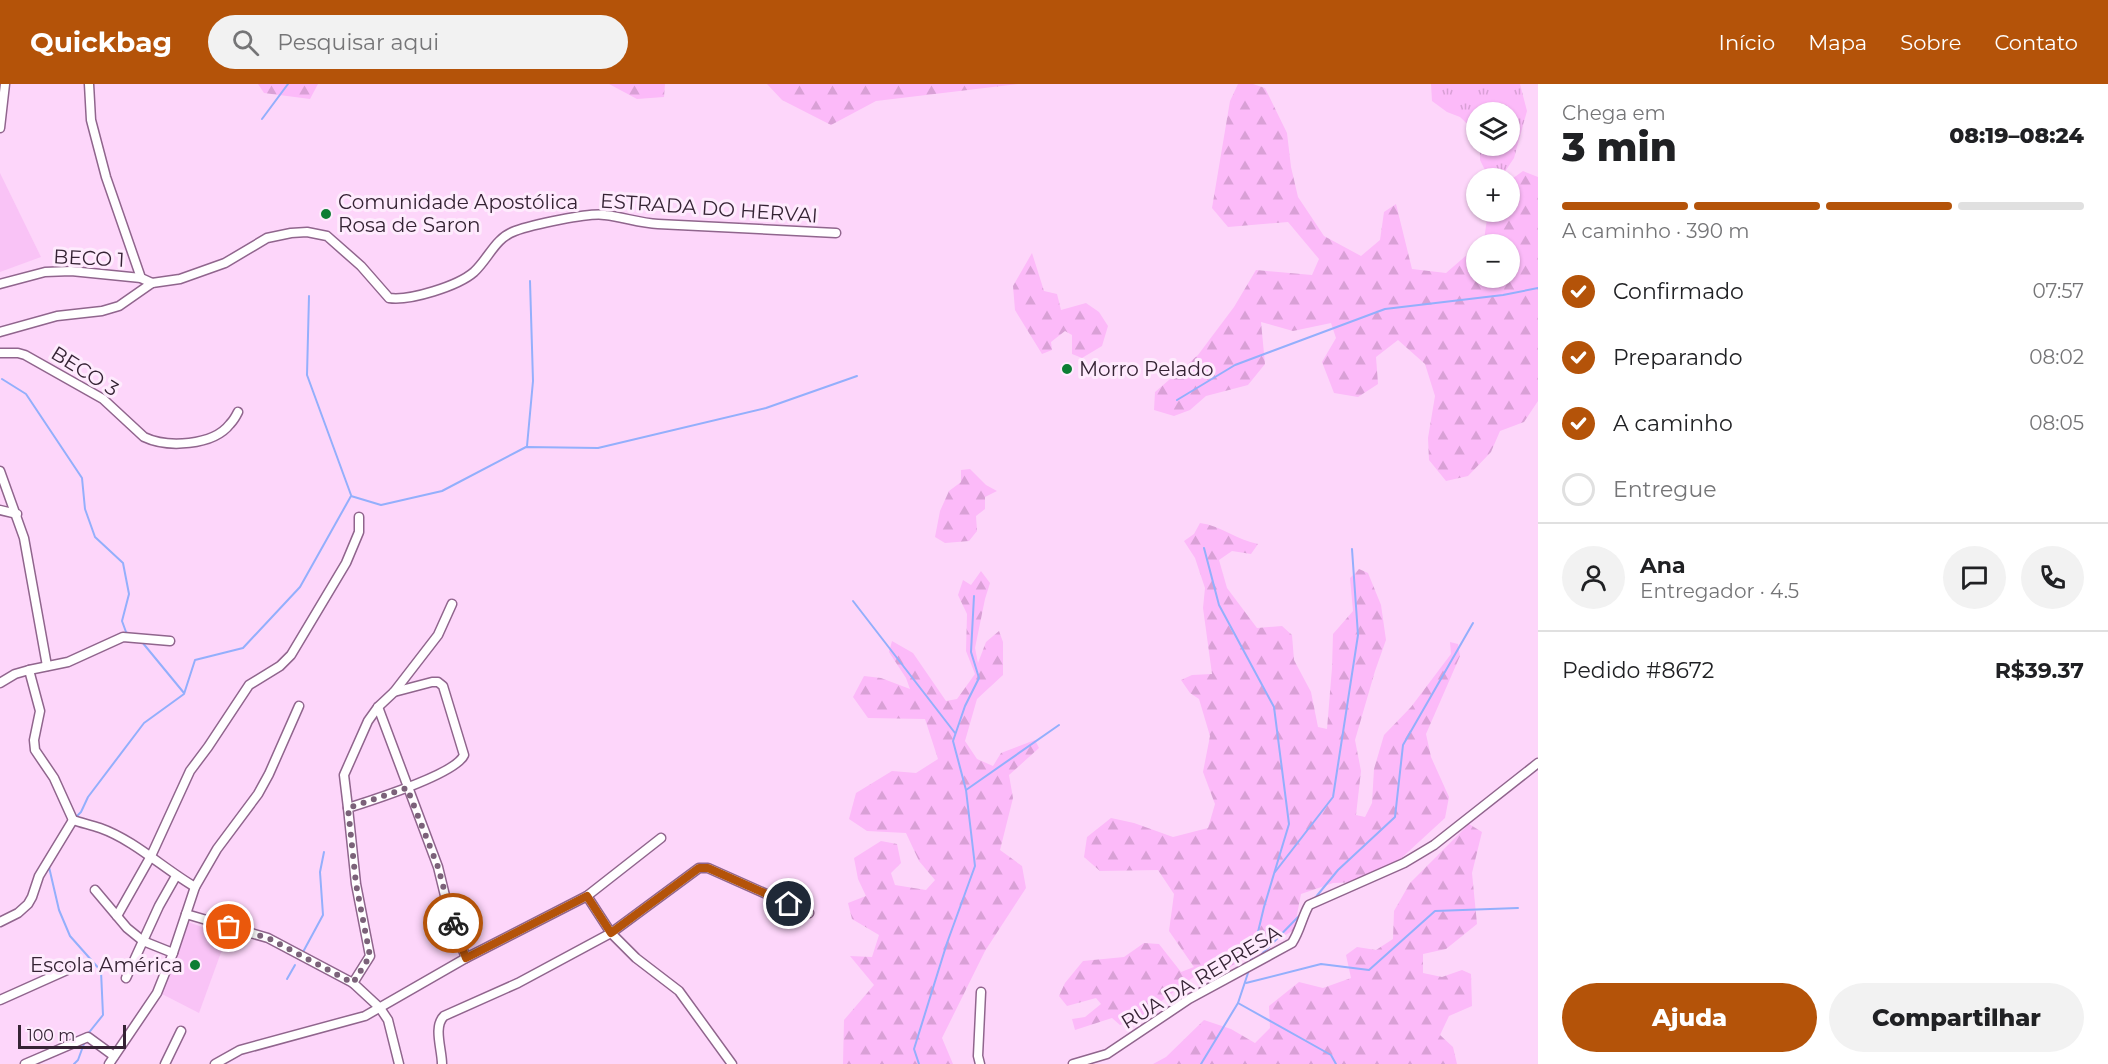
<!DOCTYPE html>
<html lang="pt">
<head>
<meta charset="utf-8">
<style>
	:root { --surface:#fff; --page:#f2f2f2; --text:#202124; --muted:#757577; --line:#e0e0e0; --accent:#b45309 }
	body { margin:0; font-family:Montserrat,sans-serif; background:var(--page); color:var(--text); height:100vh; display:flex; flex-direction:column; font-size:22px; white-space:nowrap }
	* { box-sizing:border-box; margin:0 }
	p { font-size:20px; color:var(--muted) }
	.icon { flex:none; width:33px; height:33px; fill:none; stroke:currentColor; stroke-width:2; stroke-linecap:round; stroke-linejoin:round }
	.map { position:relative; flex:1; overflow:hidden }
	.panel { display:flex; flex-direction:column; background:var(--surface); width:570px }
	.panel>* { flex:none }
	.tools { position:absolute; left:1466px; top:18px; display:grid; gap:12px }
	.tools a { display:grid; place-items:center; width:54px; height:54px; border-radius:50%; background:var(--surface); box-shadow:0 2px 4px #0004; font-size:30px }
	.scale { position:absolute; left:18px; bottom:15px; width:108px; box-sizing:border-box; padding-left:6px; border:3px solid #352334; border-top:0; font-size:16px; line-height:21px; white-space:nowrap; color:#352334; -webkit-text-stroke:4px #feebfd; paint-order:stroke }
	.pin { position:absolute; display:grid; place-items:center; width:51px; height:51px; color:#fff; margin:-26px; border:3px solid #fff; border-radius:50%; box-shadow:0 2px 6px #0007 }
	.courier { position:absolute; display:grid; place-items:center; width:60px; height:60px; margin:-30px; border:4px solid #b45309; border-radius:50%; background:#fff; color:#222; box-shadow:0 2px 8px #0007 }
	.head em { font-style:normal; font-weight:800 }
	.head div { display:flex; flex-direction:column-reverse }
	.head { display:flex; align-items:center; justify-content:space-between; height:102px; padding:0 24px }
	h1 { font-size:39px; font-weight:800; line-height:45px }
	.bar { display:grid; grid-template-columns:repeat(4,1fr); gap:9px 6px; align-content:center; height:72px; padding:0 24px }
	.bar i { height:8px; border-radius:4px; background:var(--line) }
	.bar .selected { background:var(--accent) }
	.bar p { grid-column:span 4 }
	.line { display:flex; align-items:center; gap:15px; padding:0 24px; border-top:2px solid var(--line) }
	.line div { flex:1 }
	.round { display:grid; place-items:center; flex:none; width:63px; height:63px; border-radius:32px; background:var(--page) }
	ol { padding:0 24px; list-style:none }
	li { display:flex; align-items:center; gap:18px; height:66px }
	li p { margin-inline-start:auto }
	li .icon { padding:6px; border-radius:50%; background:var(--accent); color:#fff; stroke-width:4 }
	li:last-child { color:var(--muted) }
	li i { width:33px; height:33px; border:3px solid var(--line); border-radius:50% }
	.cta { display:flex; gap:12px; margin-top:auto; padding:12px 24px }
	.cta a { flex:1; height:69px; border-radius:36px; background:var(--accent); color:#fff; font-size:24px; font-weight:800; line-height:69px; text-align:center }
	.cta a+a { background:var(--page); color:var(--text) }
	header { display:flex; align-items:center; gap:36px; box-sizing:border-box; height:84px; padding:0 30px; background:var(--accent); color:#fff }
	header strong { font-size:28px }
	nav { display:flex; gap:33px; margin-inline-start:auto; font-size:21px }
	.search { width:420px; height:54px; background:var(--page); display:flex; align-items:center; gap:15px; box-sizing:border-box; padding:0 21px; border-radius:33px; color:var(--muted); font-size:22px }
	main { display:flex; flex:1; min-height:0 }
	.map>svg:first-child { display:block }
	.built { fill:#f9c3f6 }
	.grass { fill:url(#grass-tufts) }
	.forest { fill:url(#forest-firs) }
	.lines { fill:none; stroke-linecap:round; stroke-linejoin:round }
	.stream { stroke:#93affc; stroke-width:2 }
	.minor-casing { stroke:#90658d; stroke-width:11 }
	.minor { stroke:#fff; stroke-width:8 }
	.done { stroke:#7b6279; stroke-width:6; stroke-dasharray:0 10.8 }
	.route { stroke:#b45309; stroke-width:8 }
	.poi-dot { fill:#0d7e34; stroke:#feebfd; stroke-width:2 }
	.labels { text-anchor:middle; stroke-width:6; stroke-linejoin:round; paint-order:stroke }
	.poi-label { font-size:20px; fill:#352334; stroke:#feebfd; text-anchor:start }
	.street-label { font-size:20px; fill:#352334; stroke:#feebfd }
</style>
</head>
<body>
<header>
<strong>Quickbag</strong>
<div class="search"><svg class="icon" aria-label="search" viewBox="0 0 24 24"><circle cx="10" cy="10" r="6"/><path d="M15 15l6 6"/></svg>Pesquisar aqui</div>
<nav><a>Início</a><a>Mapa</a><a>Sobre</a><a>Contato</a></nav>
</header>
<main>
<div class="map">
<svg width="1538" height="980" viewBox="0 0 1538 980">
	<defs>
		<pattern id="grass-tufts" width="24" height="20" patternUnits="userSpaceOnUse" patternTransform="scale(1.5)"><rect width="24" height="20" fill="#fcbaf9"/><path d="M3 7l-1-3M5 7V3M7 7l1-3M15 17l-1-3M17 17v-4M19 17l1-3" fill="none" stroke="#d9a0d6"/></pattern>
		<pattern id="forest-firs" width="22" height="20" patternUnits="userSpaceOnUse" patternTransform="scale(1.5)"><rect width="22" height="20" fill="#fcbaf9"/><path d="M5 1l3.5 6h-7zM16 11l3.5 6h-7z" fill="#d9a0d6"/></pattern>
	</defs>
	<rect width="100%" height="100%" fill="#fdd6fa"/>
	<g class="built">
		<polygon points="0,89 41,173 0,188"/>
		<polygon points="188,838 227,852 199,929 162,910"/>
	</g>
	<polygon class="grass" points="1431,0 1520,0 1527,27 1514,74 1502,92 1487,90 1480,76 1480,62 1509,62 1509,28 1476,28 1476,48 1460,33 1447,28 1432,17"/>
	<g class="forest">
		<polygon points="258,0 318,0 310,15 264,9"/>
		<polygon points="609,0 665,0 664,13 637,15"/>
		<polygon points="767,0 1018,0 876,17 831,41 782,16"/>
		<polygon points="1238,0 1253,0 1265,4 1287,49 1291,83 1298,113 1324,152 1361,172 1380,156 1384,128 1396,120 1412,185 1446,189 1476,163 1476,194 1509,194 1509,160 1479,160 1484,156 1488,128 1509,128 1509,97 1523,87 1538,93 1538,317 1524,338 1500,347 1491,368 1468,392 1446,397 1429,376 1428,354 1435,312 1425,280 1398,256 1376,273 1378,300 1358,313 1334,309 1322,278 1336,254 1331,239 1293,247 1261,238 1265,280 1248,301 1206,312 1190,326 1174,332 1154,326 1155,308 1198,271 1234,223 1256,186 1312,191 1319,175 1288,138 1228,143 1212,124 1230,17"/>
		<polygon points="1032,169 1044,207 1057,210 1061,226 1086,219 1099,228 1108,242 1102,262 1082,274 1072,270 1072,251 1065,247 1051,258 1052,266 1042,270 1015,226 1013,202"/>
		<polygon points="970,385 986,401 997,407 985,413 985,425 976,432 977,447 969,457 945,459 935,453 940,427 949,407 961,398 961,386"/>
		<path d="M1200 439C1222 442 1237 456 1258 460L1251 470 1232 467 1219 476 1227 504 1257 544 1282 542 1292 551 1294 576 1311 608 1318 643 1327 645 1332 584 1333 550 1353 527 1350 494 1359 485 1368 489 1381 521 1386 556 1375 587 1355 656 1361 687 1356 731 1365 733 1372 719 1374 685 1384 651 1411 623 1451 570 1450 558 1458 560 1460 572 1426 650 1431 673 1449 713 1445 734 1396 779 1362 798 1333 799 1301 810 1294 846 1230 883 1195 892 1136 936 1120 941 1112 934 1075 946 1072 935 1085 933 1101 920 1096 914 1067 922 1059 912 1065 899 1083 877 1124 873 1144 859 1159 860 1181 888 1194 883 1169 847 1174 810 1158 786 1100 787 1084 773 1087 753 1111 734 1134 739 1173 753 1208 744 1215 720 1203 688 1210 652 1199 615 1190 609 1181 596 1192 591 1212 590 1203 524 1205 504 1195 474 1184 457 1194 450Z"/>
		<polygon points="981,487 990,499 985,515 975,564 978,579 986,558 999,547 1003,558 1003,591 977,615 965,657 977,675 993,682 1001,669 1035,656 1039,664 1009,691 1013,714 1000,766 1022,782 1026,804 985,867 942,954 953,980 843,980 844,936 874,901 850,872 872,873 879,851 852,835 848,819 866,812 858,795 854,774 881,757 897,760 901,779 891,789 895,801 926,806 935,796 919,777 906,749 867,747 849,735 856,709 892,687 916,689 938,675 925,635 868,634 853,613 864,592 881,594 910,605 906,594 889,568 892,557 913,569 946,617 957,615 975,590 966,567 967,530 958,511 963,496 971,501"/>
		<polygon points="1469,740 1482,748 1472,789 1477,840 1446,865 1423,870 1423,889 1442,893 1462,886 1471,890 1472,922 1449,932 1440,951 1453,963 1457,980 1153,980 1166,973 1204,936 1231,945 1255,959 1270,944 1269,922 1299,898 1323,904 1351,894 1346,871 1357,863 1376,866 1393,855 1394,827 1410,799"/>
	</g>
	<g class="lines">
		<g class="stream">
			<polyline points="262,35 288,0"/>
			<polyline points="309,212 307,291 351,411"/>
			<polyline points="2,295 26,310 82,394 85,425 95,453 123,479 129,510 122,537 126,548 129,550"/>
			<polyline points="1177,316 1235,281 1385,225 1503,211 1538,204"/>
			<polyline points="527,362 533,297 530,197"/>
			<polyline points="1204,464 1219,521 1274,623 1289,740 1264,823 1251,877"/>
			<polyline points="853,517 955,649"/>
			<polyline points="142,558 184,609"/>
			<polyline points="966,706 1059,641"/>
			<polyline points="75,734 81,728 88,713 144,639 184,610 195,576 243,564 300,503 351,412 381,421 442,407 526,363 598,364 766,324 857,292"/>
			<polyline points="49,783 59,826 70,852 101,887 103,931 87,951"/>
			<polyline points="1275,788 1333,713 1358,551 1352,465"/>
			<polyline points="1315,814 1338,786 1395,733 1403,661 1473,539"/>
			<polyline points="303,868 323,831 320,788 324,768"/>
			<polyline points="1259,873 1301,830"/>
			<polyline points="287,895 295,881"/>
			<polyline points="1246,899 1321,880 1369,886 1435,827 1518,824"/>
			<polyline points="1238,919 1331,971 1336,980"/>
			<polyline points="74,980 78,976 85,957"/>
			<polyline points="919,980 914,965 947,859 975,782 966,706 953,657 965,622 979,594 971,568 974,512"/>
			<polyline points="1201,980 1238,919 1249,886"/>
		</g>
		<g class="minor-casing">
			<g id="minor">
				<polyline points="89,0 91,36 106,93 141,194 152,199"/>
				<polyline points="0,44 5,0"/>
				<polyline points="0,200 45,188 71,187 141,194"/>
				<path d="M0 248 57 232 102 227 119 222 152 199 180 195 225 179 267 154 291 149 307 148 327 152 361 182 389 214C410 217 458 202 474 188 489 174 495 154 515 147 531 141 590 128 605 131 623 133 640 139 658 140 717 143 776 146 836 149"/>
				<path d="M0 269H18L25 271 103 315 144 353C167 364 213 362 230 340 233 337 236 332 238 328"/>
				<polyline points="0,387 24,454 47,582"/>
				<polyline points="0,426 17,430"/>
				<polyline points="29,586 40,627 34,656 35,666 54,694 73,736"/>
				<polyline points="0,599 15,590 29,586 68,578 123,553 170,557"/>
				<polyline points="378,623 438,783 449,828 466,874"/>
				<polyline points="348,724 344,691 368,637 378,623 394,608 438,551 452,520"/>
				<path d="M73 736C82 739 91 741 100 744 134 756 164 785 195 803"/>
				<polyline points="95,806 127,844 143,857 173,869"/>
				<polyline points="587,812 611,849 636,874 679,907 732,980"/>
				<polyline points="186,830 268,854 353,899 380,924 388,936 399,980"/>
				<polyline points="117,832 151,772 190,687 208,663 249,601 280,582 291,571 346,479 359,448 359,433"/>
				<polyline points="0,838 18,829 28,820 32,813 39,792 73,736"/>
				<polyline points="126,894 159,822 176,792"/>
				<path d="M353 899 370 872 356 800 348 724C370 717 456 690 464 671L443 602 438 598H432L394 608"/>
				<polyline points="0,916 67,886"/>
				<polyline points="25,980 88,953 114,972"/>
				<polyline points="109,980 157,909 173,869 195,803 217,765 258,710 269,690 299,622"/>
				<polyline points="165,980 181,947"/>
				<polyline points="215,980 240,966 365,932 466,874 587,812 661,754"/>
				<path d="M442 980C442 965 433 943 444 932L518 899 611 849 699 784H708L809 829"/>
				<polyline points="980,980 978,972 981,908"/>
				<path d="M1073 980 1107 970 1189 915 1292 859C1300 847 1302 833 1309 821L1404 779 1434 761 1538 679"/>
			</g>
		</g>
		<use href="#minor" class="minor"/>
	</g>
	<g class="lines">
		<polyline class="done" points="229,843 268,854 353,899 370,872 356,800 348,724 407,704 438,783 453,839"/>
		<polyline class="route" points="453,839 466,874 587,812 611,849 699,784 708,784 789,820"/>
	</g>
	<g class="poi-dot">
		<circle cx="326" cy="130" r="6"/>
		<circle cx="1067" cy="285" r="6"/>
		<circle cx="195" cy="881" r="6"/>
	</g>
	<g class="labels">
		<g class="poi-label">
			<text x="338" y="125">Comunidade Apostólica<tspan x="338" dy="23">Rosa de Saron</tspan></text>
			<text x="1079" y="292">Morro Pelado</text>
			<text x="183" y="888" text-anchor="end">Escola América</text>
		</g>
		<g class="street-label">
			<text transform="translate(709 124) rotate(4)" y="7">ESTRADA DO HERVAI</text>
			<text transform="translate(89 174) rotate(3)" y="7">BECO 1</text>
			<text transform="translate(85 287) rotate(32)" y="7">BECO 3</text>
			<text transform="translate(1201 893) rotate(-31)" y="7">RUA DA REPRESA</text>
		</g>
	</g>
</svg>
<div class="tools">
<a><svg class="icon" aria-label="layers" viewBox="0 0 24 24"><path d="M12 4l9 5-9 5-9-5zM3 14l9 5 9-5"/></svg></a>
<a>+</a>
<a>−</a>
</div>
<div class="scale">100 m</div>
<div class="pin" style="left:229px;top:843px;background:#ea580c"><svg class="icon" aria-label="bag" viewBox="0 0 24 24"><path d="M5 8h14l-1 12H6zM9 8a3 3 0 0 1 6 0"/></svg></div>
<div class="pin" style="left:789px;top:820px;background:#1f2937"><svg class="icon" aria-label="home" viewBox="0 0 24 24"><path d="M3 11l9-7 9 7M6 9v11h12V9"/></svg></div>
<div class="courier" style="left:453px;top:839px"><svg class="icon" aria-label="bike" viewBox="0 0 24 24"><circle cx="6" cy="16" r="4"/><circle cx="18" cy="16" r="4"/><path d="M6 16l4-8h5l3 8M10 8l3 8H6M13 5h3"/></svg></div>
</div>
<section class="panel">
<div class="head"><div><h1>3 min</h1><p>Chega em</p></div><em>08:19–08:24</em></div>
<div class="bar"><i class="selected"></i><i class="selected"></i><i class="selected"></i><i></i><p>A caminho · 390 m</p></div>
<ol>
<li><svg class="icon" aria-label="check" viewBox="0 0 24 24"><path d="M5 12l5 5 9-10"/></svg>Confirmado<p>07:57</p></li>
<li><svg class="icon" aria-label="check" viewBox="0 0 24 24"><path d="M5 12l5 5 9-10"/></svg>Preparando<p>08:02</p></li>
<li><svg class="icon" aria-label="check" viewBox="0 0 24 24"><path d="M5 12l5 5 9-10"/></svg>A caminho<p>08:05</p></li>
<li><i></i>Entregue</li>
</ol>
<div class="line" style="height:108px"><a class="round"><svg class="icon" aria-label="person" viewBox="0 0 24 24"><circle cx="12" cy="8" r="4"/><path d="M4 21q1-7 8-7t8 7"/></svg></a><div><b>Ana</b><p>Entregador · 4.5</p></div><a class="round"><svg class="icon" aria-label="chat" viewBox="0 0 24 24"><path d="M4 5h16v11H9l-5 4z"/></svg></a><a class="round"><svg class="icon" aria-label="phone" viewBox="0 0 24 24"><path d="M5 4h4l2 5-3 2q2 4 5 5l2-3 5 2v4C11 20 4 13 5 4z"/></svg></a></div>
<div class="line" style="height:78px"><div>Pedido #8672</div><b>R$39.37</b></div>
<div class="cta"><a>Ajuda</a><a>Compartilhar</a></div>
</section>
</main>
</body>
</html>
